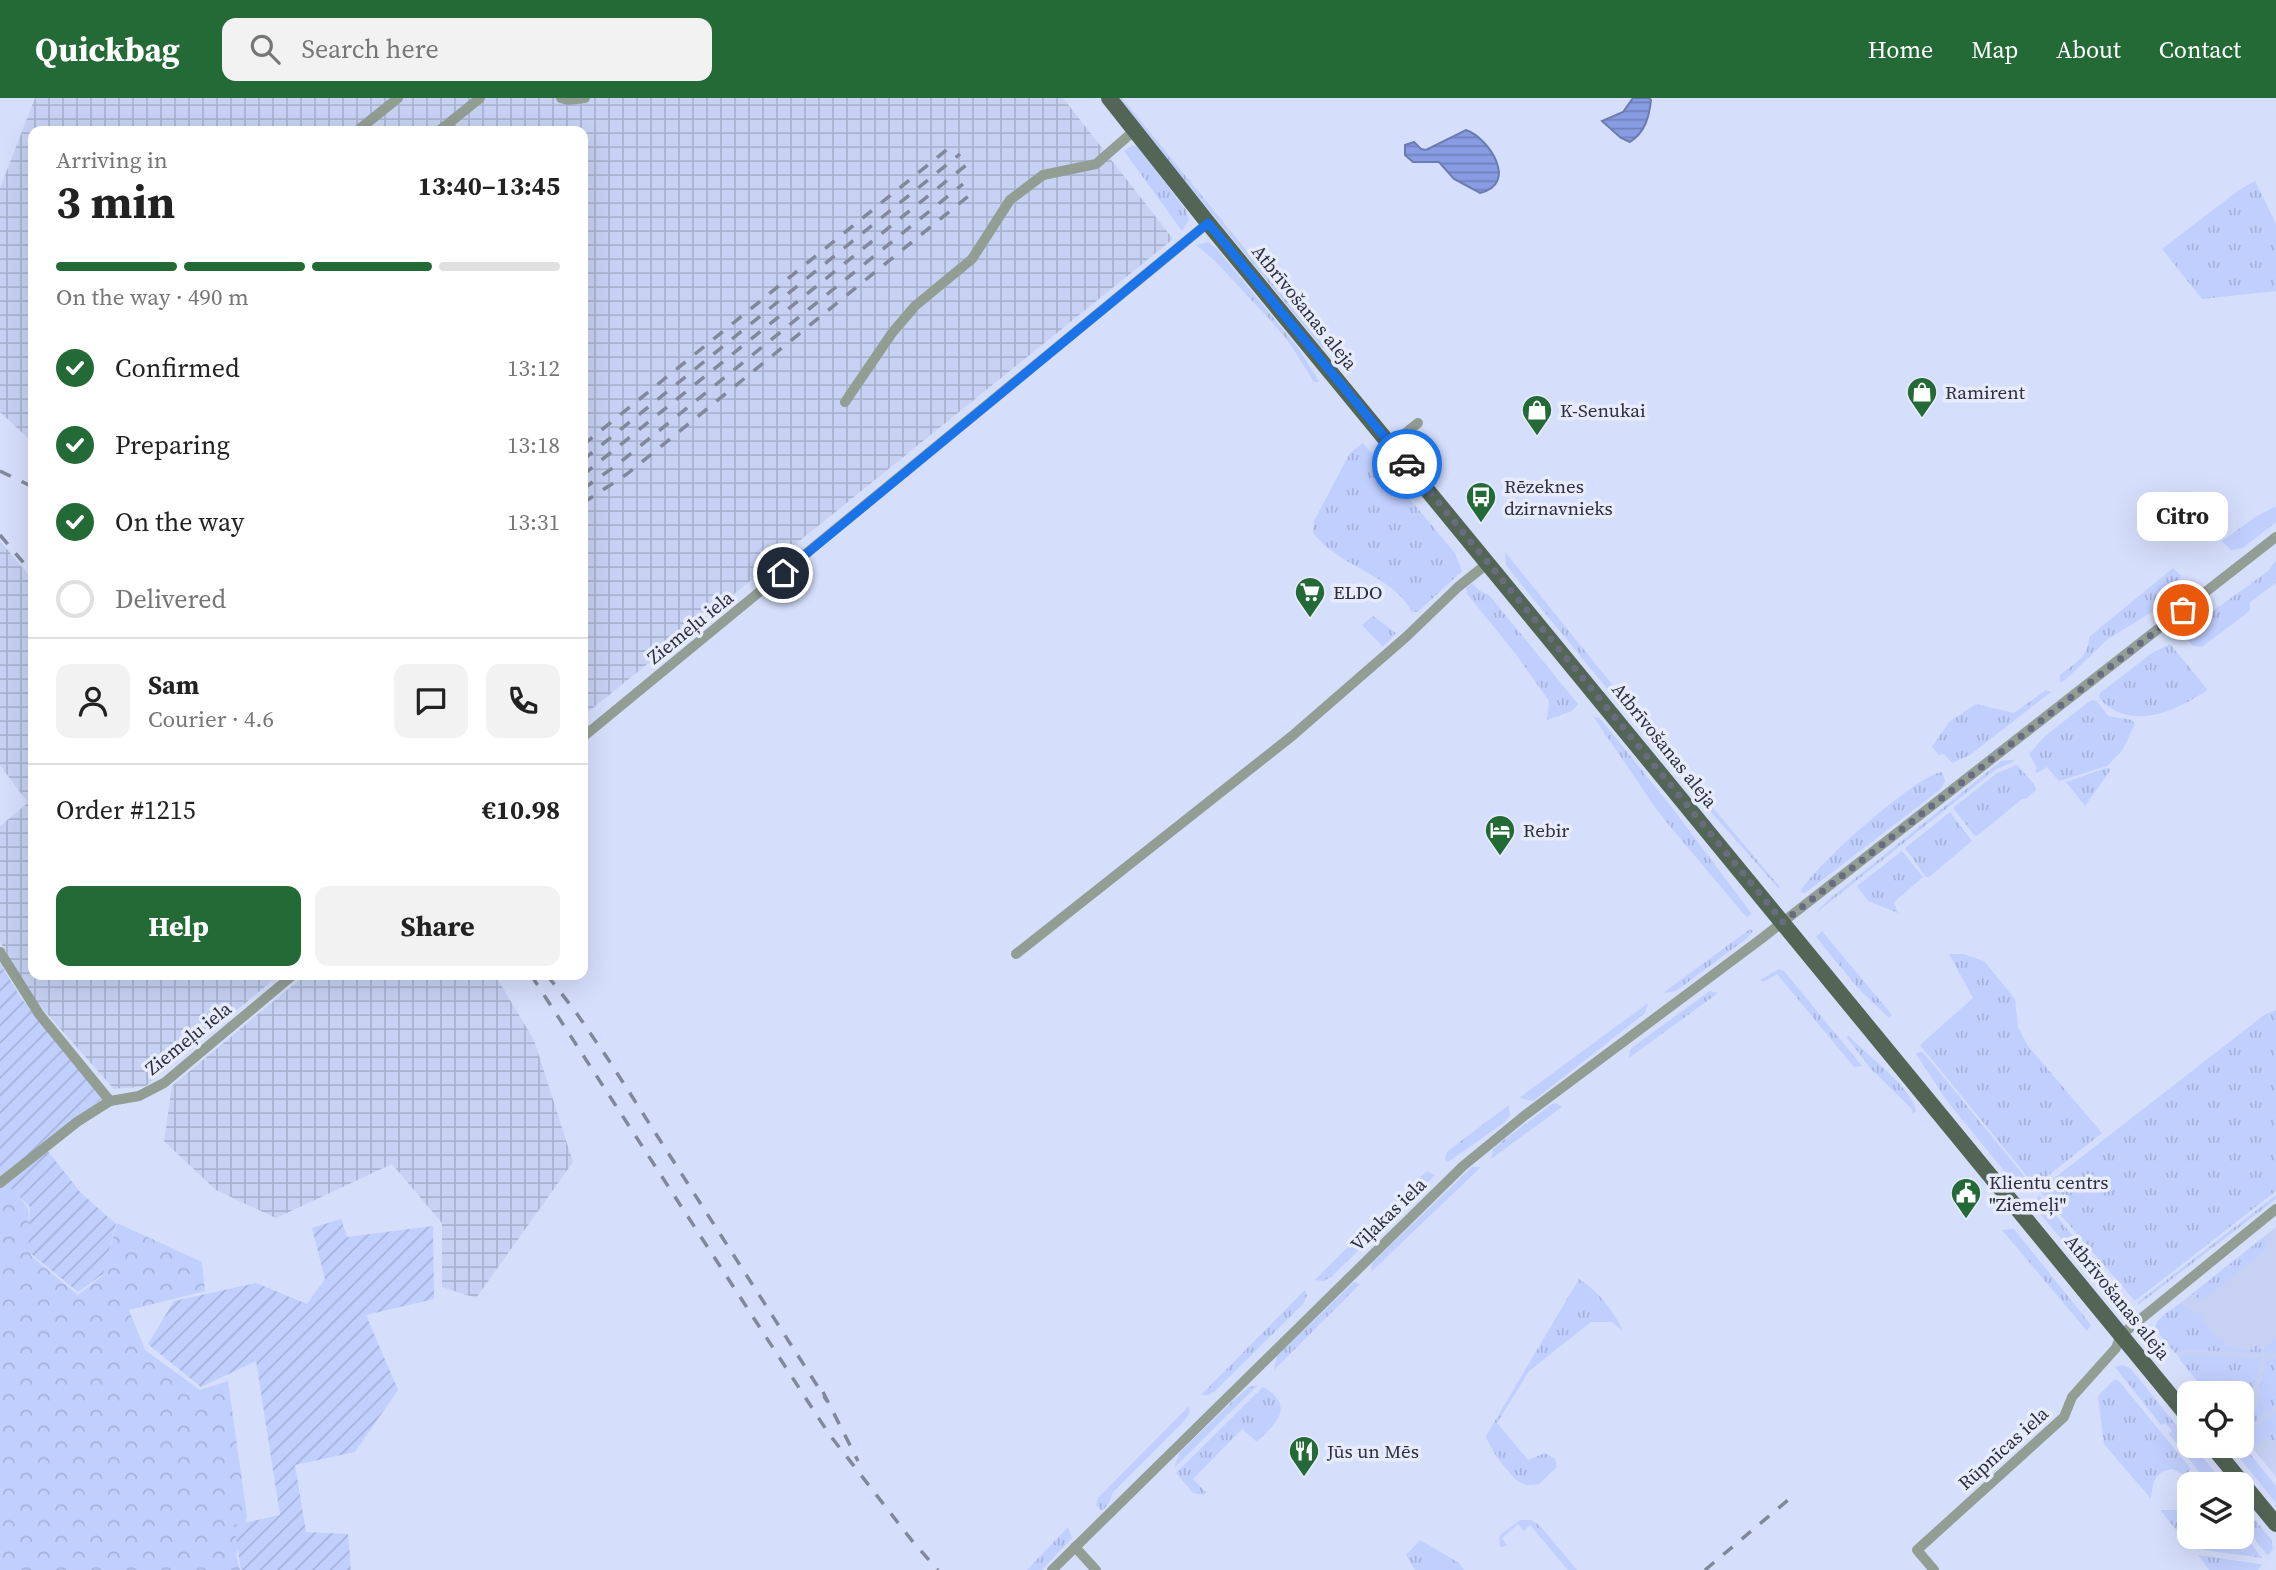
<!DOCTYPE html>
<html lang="en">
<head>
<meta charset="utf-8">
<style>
	:root { --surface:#fff; --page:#f2f2f2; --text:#222; --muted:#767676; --line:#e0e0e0; --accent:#246a37 }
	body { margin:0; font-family:"Source Serif 4",serif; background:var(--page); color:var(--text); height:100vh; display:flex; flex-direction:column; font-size:26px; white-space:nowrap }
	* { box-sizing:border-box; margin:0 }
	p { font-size:23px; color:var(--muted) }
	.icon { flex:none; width:38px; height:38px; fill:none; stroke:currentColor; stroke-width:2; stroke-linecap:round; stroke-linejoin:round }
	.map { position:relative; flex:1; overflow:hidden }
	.panel { position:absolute; left:28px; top:28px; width:560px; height:854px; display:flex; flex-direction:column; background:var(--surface); border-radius:14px; box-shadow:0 7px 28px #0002 }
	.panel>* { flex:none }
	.buttons { position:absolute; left:2177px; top:1283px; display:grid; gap:14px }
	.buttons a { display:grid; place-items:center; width:77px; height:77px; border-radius:14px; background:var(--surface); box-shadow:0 7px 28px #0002; font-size:35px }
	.pin { position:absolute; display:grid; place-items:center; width:60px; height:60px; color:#fff; margin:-30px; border:4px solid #fff; border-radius:50%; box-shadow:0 2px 7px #0007 }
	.courier { position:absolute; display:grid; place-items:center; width:70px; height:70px; margin:-35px; border:5px solid #1a73e8; border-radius:50%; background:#fff; color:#222; box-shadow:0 2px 9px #0007 }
	.bubble { position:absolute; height:49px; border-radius:14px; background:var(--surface); box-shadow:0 7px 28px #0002; font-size:23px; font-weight:700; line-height:49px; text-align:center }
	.headline em { font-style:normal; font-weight:700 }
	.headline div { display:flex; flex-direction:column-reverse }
	.headline { display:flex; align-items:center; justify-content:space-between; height:119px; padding:0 28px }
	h1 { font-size:46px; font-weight:700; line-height:52px }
	.bar { display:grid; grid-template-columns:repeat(4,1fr); gap:10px 7px; align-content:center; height:84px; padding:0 28px }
	.bar i { height:9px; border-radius:5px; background:var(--line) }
	.bar .on { background:var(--accent) }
	.bar p { grid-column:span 4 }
	.line { display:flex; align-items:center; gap:18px; padding:0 28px; border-top:2px solid var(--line) }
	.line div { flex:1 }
	.round { display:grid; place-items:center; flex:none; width:74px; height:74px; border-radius:14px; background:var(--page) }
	ol { padding:0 28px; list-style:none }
	li { display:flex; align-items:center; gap:21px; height:77px }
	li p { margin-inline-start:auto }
	li .icon { padding:7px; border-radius:50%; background:var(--accent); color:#fff; stroke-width:4 }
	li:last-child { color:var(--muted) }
	li i { width:38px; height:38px; border:4px solid var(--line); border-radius:50% }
	.cta { display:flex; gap:14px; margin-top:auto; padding:14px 28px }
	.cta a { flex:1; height:80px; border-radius:14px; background:var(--accent); color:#fff; font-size:28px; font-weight:700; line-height:80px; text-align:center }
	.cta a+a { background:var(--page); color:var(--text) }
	header { display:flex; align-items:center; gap:42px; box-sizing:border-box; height:98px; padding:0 35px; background:var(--accent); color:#fff }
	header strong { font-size:33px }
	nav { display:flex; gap:38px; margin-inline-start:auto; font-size:24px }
	.search { width:490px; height:63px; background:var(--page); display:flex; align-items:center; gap:18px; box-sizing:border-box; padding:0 24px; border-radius:14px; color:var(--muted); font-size:26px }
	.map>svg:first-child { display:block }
	.built { fill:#c6d1f3 }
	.industrial { fill:url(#industrial-grid) }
	.grass { fill:url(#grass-tufts) }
	.forest { fill:url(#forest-crowns) }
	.garden { fill:url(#garden-furrows) }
	.water { fill:url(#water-rules); stroke:#6c7bb0; stroke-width:2 }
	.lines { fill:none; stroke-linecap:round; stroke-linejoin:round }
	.minor { stroke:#929d94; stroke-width:10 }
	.primary { stroke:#536656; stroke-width:16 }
	.rail { stroke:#82889c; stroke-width:3.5; stroke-dasharray:12 12; stroke-linecap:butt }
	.done { stroke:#676c7e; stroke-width:7; stroke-dasharray:0 12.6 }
	.route { stroke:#1a73e8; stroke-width:9 }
	.labels { text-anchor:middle; stroke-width:7; stroke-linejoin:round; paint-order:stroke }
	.street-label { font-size:19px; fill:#2c2f3a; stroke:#e6ecfd }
	.poi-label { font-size:19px; fill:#2c2f3a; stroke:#e6ecfd; text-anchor:start }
</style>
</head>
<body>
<header>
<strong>Quickbag</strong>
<div class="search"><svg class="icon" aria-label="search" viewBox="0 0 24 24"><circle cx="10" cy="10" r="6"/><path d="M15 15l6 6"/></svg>Search here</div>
<nav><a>Home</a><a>Map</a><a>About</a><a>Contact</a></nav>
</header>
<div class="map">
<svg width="2276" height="1472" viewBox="0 0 2276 1472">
	<defs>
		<pattern id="industrial-grid" width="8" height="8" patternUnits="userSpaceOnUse" patternTransform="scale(1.75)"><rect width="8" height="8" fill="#c6d1f3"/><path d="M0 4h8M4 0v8" fill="none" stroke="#aab4d1"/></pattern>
		<pattern id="grass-tufts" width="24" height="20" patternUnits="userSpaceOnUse" patternTransform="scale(1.75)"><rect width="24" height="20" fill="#c1cffe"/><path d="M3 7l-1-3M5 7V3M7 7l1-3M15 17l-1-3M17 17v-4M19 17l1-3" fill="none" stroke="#a6b2da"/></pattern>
		<pattern id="forest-crowns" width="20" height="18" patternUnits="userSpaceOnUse" patternTransform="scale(1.75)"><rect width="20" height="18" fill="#c1cffe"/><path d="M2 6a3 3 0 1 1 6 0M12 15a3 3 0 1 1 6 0" fill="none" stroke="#a6b2da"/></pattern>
		<pattern id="garden-furrows" width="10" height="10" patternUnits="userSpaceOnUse" patternTransform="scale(1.75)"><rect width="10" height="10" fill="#c1cffe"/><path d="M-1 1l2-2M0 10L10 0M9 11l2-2" fill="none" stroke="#a6b2da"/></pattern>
		<pattern id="water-rules" width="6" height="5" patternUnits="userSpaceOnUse" patternTransform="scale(1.75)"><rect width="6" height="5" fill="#889ce3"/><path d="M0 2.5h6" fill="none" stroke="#6f80b9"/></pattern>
	</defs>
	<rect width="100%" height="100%" fill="#d5defb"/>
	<polygon class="built" points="2276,1129 2276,1379 2242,1337 2242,1295 2208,1295 2156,1231 2158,1223"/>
	<g class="industrial">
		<polygon points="35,0 1063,0 1173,141 583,618 583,33 33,33 33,345 0,314 0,90"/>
		<polygon points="0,443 33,482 33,877 279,877 146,988 114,991 34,901 0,844 0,728 28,705 0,667"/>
		<polygon points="305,877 495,877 534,942 573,1064 476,1200 442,1189 442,1125 392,1066 276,1120 216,1092 164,1043 172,988"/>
	</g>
	<g class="grass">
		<polygon points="1117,0 1122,0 1326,250 1322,250"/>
		<polygon points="1133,47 1138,49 1186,112 1189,122 1182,133 1124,53"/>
		<polygon points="2255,83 2276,126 2276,193 2202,201 2162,151 2239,92"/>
		<polygon points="1208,144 1218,152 1298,250 1319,283 1318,284 1314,284 1290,246 1273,225 1214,162 1196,147"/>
		<path d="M1363 345 1455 455 1462 473 1418 514H1412C1392 476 1339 469 1313 435L1314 423 1350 355Z"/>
		<polygon points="2276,408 2276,424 2243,450 2231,452 2222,443 2257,418"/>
		<polygon points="1505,454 1682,673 1779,788 1779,791 1680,679 1522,487 1506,467"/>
		<polygon points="2276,463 2276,485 2250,504 2250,512 2247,515 2202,549 2193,548 2184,538 2184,534 2268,473"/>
		<path d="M2173 470 2181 478 2179 480 2182 485 2173 501 2108 541 2064 583 2060 584V577C2075 565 2089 559 2089 539Z"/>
		<polygon points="1472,485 1480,493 1489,497 1578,606 1572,613 1547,622 1549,603 1515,555 1467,496 1466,490"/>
		<polygon points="1373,518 1396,535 1383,549 1362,527"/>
		<path d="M2170 546 2207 591 2206 593C2174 614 2130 634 2099 600L2100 595 2152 555Z"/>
		<polygon points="2046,592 2051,594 1970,657 1952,665 1944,656 1939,657 1932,649 1949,624 1976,606 2014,615"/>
		<polygon points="2091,602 2097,603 2108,618 2132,622 2135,626 2122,653 2107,668 2059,683 2047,669 2037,675 2035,672 2037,670 2029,656 2045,638"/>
		<polygon points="1593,618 1599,620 1607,629 1673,711 1752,816 1747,819 1741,813 1659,715"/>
		<polygon points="2011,662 2015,663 1995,672 1816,815 1827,803 2001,663"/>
		<polygon points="2017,667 2034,686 2036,692 2026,701 2022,701 1977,738 1974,737 1953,710 1997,675"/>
		<polygon points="2106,670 2110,671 2109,674 2085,708 2066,684"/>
		<path d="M1942 674 1945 683 1941 691 1805 795 1800 794C1813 769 1916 677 1942 674Z"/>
		<polygon points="1950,714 1972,743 1929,779 1926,779 1905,750"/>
		<polygon points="1902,753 1923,779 1894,804 1898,815 1868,803 1857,788"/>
		<polygon points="1750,831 1753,833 1746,841 1676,893 1663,895"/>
		<polygon points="1822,833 1892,917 1889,920 1857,889 1816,839"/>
		<polygon points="1949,856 1963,856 1984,863 2015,901 2018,929 2028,948 2102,1035 2035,1088 1920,947 1973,900"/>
		<polygon points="1779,871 1784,873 1862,968 1854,969 1777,876 1763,884 1760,882"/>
		<polygon points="1710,893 1718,895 1629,960 1630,952 1634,948"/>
		<polygon points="1648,905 1645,915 1533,1003 1519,1000"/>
		<polygon points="2276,912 2276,1093 2135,1203 2039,1092 2264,917"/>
		<path d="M1848 937C1865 956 1912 989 1916 1013L1913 1016 1911 1010 1871 971 1847 940Z"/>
		<polygon points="1919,954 1922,954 1932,965 2034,1090 2027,1094 2023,1094 2019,1091 1947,1003 1916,956"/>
		<polygon points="1556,1005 1562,1009 1491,1061 1493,1052 1496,1048 1552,1006"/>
		<polygon points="1509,1007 1510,1017 1505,1024 1448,1064 1445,1062 1446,1056 1449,1052"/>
		<polygon points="1472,1069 1481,1069 1371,1174 1372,1165"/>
		<polygon points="1427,1073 1435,1077 1396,1115 1388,1110"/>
		<polygon points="2039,1097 2125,1201 2118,1208 2036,1111 2036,1102"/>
		<polygon points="2276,1097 2276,1101 2138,1207 2138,1204"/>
		<polygon points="1379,1118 1384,1126 1383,1128 1331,1179 1324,1183 1315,1182"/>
		<polygon points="2014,1131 2091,1227 2087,1233 2002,1132"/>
		<polygon points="2264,1139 2267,1144 2266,1152 2208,1198 2199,1201 2192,1196"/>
		<path d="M1579 1181C1598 1193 1614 1213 1623 1233L1612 1224H1591L1529 1273 1497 1325 1528 1362 1545 1355 1555 1361 1557 1369 1539 1386C1533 1387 1527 1388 1521 1385 1511 1380 1488 1349 1486 1338Z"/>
		<polygon points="1354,1184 1360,1186 1274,1272 1277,1258"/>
		<polygon points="1305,1192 1307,1197 1303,1206 1215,1293 1208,1297 1201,1297"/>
		<path d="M2179 1206 2205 1218 2201 1221 2218 1242 2221 1239 2227 1248 2249 1253 2257 1247 2261 1252 2276 1240V1255L2183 1252 2175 1255 2155 1231C2156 1219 2170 1213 2179 1206Z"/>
		<polygon points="2183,1257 2261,1260 2248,1313 2242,1318 2242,1295 2207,1295 2180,1262 2180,1258"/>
		<polygon points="2276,1260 2276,1307 2242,1334 2242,1325 2254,1314 2256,1309 2266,1263"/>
		<polygon points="2122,1267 2131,1271 2189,1343 2189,1348 2193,1348 2225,1386 2209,1386 2169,1336 2172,1332 2165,1325 2161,1327 2115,1269"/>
		<path d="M2115 1281 2119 1283 2191 1371 2185 1377 2172 1371C2153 1374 2153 1386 2151 1401L2104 1346 2098 1298Z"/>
		<polygon points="1258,1287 1174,1370 1180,1354 1237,1299 1249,1289"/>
		<path d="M1263 1289C1296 1308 1276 1326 1257 1344L1242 1331 1193 1381 1206 1394 1204 1397 1193 1395 1176 1375Z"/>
		<polygon points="1189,1308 1190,1314 1185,1322 1113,1394 1109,1405 1102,1413 1096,1407 1098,1400"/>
		<polygon points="2276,1314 2276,1342 2263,1342 2251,1349 2245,1341 2247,1337"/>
		<polygon points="2242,1346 2276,1388 2276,1405 2230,1348"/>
		<polygon points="2189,1403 2189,1438 2242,1438 2242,1433 2262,1460 2191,1450 2160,1412 2177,1412"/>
		<polygon points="2242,1406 2271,1441 2273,1451 2268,1458 2242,1426"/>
		<polygon points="1520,1422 1531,1422 1540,1428 1577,1472 1568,1472 1530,1427 1524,1433 1518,1426 1502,1440 1507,1447 1503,1449 1500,1448 1499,1438"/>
		<polygon points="1068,1429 1072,1440 1042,1472 1027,1472"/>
		<polygon points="1420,1442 1459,1465 1464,1472 1415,1472 1406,1457"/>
		<polygon points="2198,1457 2260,1466 2262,1467 2258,1472 2209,1472"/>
	</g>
	<polygon class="forest" points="0,1076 28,1110 31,1158 78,1197 102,1178 117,1125 202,1164 205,1193 129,1212 145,1252 200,1292 228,1283 247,1419 236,1457 240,1472 0,1472"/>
	<g class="garden">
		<polygon points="0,865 21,900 102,1001 0,1080"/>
		<polygon points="47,1052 80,1094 116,1126 103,1176 78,1194 28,1153 30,1109 5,1085"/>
		<polygon points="341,1121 347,1139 433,1128 434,1201 366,1217 398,1292 355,1354 295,1367 306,1434 348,1436 351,1472 241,1472 234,1427 280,1417 256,1263 201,1289 148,1246 174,1203 256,1185 307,1206 325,1181 312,1130"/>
	</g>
	<g class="water">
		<path d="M1633 0H1649L1651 2C1649 20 1645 34 1630 44L1621 40 1602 23 1623 14Z"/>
		<path d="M1466 32C1489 40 1519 86 1480 95L1454 81 1439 64H1413L1405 57V47L1414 44 1421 51 1426 52Z"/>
	</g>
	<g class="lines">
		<g class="minor">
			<polyline points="561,0 568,2 585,0"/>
			<polyline points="357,33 398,0"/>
			<polyline points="439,33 480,0"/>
			<polyline points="845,304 892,235 915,208 972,161 1010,102 1043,77 1096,66 1135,32"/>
			<polyline points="1391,347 1418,325"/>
			<polyline points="583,639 1208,125"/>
			<polyline points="0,854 39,916 110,1003 139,998 164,985 293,877"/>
			<polyline points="1016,856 1292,638 1406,539 1458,489 1488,465"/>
			<polyline points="0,1085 77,1024 110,1003"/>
			<polyline points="1075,1449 1096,1472"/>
			<polyline points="1052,1472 1463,1068 1524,1018 1761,841 2276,439"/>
			<polyline points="1934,1472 1917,1452 2064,1319 2072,1299 2116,1250 2121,1237 2276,1111"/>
		</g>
		<g class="primary">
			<polyline points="1109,0 1208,125 2189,1320"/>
			<polyline points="2212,1348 2276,1426"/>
		</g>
		<g class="rail">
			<polyline points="583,347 955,45"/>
			<polyline points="583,362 960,56"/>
			<polyline points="0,373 33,389"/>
			<polyline points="583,377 970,64"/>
			<polyline points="583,391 618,366 963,86"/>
			<polyline points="583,405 627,376 971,96"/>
			<polyline points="0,437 33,476"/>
			<polyline points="531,877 829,1336 913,1444 938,1472"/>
			<polyline points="547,877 575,913 608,961 827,1303"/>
			<polyline points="823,1294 858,1363"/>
			<polyline points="1705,1472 1788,1402"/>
		</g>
	</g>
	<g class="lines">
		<polyline class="done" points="1407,366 1783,824 2183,512"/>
		<polyline class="route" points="783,475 1208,125 1407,366"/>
	</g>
	<defs>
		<g id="shop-pin" transform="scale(1.575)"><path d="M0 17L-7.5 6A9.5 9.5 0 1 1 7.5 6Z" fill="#246a37" stroke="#e6ecfd"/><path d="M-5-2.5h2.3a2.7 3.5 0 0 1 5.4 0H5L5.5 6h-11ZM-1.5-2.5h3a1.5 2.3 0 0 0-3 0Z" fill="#fff"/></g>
		<g id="bus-pin" transform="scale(1.575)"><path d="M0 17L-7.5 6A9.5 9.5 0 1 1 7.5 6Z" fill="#246a37" stroke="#e6ecfd"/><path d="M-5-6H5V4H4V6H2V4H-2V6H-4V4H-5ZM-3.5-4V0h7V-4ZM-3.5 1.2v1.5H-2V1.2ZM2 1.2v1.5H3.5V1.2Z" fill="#fff"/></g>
		<g id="supermarket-pin" transform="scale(1.575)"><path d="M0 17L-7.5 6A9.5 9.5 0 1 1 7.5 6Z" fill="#246a37" stroke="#e6ecfd"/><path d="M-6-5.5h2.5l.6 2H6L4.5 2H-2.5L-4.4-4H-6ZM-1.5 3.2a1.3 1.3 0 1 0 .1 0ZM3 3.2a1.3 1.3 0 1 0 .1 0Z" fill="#fff"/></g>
		<g id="hotel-pin" transform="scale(1.575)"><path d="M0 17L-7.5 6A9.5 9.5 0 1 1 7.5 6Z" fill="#246a37" stroke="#e6ecfd"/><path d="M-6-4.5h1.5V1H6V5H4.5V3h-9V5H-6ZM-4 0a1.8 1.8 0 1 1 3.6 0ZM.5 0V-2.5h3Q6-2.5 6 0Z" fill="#fff"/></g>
		<g id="civic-pin" transform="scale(1.575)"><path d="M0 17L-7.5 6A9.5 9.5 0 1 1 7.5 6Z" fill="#246a37" stroke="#e6ecfd"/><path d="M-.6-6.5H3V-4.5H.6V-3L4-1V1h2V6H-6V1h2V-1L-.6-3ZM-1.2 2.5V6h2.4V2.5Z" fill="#fff"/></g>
		<g id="restaurant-pin" transform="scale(1.575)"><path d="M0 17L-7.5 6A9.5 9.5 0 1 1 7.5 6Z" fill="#246a37" stroke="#e6ecfd"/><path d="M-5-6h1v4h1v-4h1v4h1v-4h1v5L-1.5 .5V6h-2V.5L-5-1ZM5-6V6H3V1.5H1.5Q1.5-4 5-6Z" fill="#fff"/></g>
	</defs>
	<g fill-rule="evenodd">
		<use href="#shop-pin" x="1922" y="294"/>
		<use href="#shop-pin" x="1537" y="312"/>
		<use href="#bus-pin" x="1481" y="399"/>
		<use href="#supermarket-pin" x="1310" y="494"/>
		<use href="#hotel-pin" x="1500" y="732"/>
		<use href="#civic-pin" x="1966" y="1095"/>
		<use href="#restaurant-pin" x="1304" y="1353"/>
	</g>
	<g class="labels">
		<g class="street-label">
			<text transform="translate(1305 209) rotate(51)" y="7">Atbrīvošanas aleja</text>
			<text transform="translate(690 529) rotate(-39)" y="7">Ziemeļu iela</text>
			<text transform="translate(1665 647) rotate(51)" y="7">Atbrīvošanas aleja</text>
			<text transform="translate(188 940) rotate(-39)" y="7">Ziemeļu iela</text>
			<text transform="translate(1388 1116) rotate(-44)" y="7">Viļakas iela</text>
			<text transform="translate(2118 1199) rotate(51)" y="7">Atbrīvošanas aleja</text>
			<text transform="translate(2003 1350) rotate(-42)" y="7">Rūpnīcas iela</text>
		</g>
		<g class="poi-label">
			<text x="1945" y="301">Ramirent</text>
			<text x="1560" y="319">K-Senukai</text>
			<text x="1504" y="395">Rēzeknes<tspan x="1504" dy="22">dzirnavnieks</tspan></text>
			<text x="1333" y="501">ELDO</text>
			<text x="1523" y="739">Rebir</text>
			<text x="1989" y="1091">Klientu centrs<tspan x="1989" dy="22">"Ziemeļi"</tspan></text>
			<text x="1327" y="1360">Jūs un Mēs</text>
		</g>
	</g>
</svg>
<div class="buttons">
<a><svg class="icon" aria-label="locate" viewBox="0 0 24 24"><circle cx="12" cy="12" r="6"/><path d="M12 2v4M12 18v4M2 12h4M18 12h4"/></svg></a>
<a><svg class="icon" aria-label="layers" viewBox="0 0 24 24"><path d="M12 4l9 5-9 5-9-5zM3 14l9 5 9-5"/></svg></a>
</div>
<div class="pin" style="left:2183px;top:512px;background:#ea580c"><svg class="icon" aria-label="bag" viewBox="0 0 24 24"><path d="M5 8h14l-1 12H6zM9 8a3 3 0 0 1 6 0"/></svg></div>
<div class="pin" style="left:783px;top:475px;background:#1f2937"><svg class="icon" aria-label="home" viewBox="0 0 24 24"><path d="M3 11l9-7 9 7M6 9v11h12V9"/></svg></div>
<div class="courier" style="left:1407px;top:366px"><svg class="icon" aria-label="car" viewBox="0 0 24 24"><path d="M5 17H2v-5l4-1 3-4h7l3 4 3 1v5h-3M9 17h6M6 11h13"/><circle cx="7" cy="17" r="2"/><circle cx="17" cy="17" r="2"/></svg></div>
<div class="bubble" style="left:2137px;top:394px;width:91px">Citro</div>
<section class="panel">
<div class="headline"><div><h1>3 min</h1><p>Arriving in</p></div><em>13:40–13:45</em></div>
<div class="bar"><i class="on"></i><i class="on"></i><i class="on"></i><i></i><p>On the way · 490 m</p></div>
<ol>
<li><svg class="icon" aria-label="check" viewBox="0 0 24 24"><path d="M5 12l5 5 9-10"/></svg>Confirmed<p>13:12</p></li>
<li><svg class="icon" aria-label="check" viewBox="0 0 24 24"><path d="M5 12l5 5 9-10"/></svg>Preparing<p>13:18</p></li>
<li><svg class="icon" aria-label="check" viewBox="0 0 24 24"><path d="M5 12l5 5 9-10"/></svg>On the way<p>13:31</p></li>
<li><i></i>Delivered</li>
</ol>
<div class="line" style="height:126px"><a class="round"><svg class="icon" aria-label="person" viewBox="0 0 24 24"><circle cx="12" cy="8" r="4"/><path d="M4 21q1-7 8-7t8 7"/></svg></a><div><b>Sam</b><p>Courier · 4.6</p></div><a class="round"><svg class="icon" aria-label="chat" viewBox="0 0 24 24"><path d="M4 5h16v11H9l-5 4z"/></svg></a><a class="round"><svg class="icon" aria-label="phone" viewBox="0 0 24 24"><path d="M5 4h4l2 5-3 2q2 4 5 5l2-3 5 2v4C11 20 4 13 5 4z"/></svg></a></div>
<div class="line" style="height:91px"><div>Order #1215</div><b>€10.98</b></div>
<div class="cta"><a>Help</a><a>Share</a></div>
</section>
</div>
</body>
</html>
